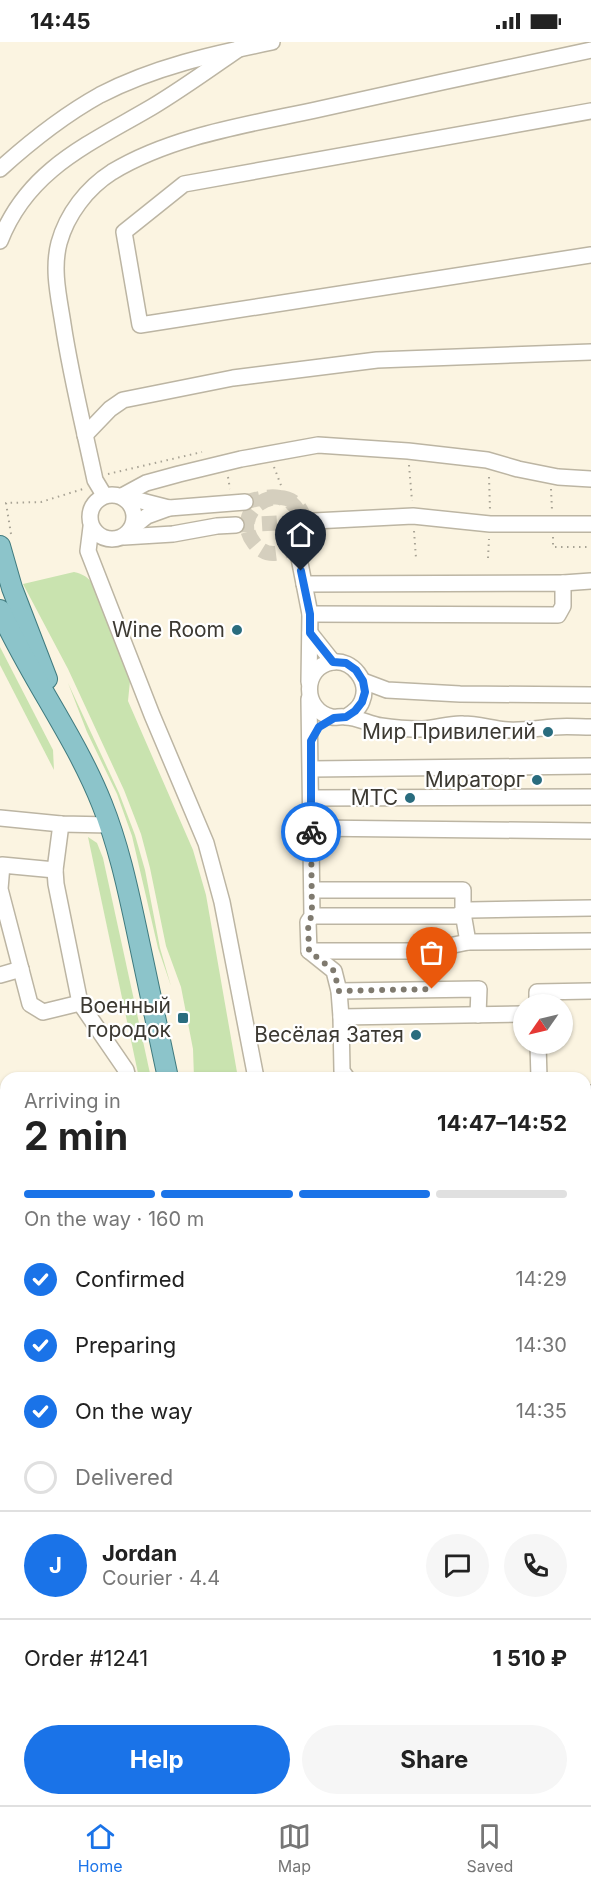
<!DOCTYPE html>
<html lang="en">
<head>
<meta charset="utf-8">
<style>
	:root { --surface:#fff; --page:#f6f6f6; --text:#222; --muted:#767676; --line:#e0e0e0; --accent:#1a73e8 }
	body { margin:0; font-family:Inter,sans-serif; background:var(--page); color:var(--text); height:100vh; display:flex; flex-direction:column; font-size:22px; white-space:nowrap }
	* { box-sizing:border-box; margin:0 }
	p { font-size:20px; color:var(--muted) }
	.icon { flex:none; width:33px; height:33px; fill:none; stroke:currentColor; stroke-width:2; stroke-linecap:round; stroke-linejoin:round }
	.map { position:relative; flex:1; overflow:hidden }
	.details { position:absolute; left:0px; top:1030px; width:591px; height:734px; display:flex; flex-direction:column; background:var(--surface); border-radius:18px 18px 0 0; box-shadow:0 2px 4px #0004 }
	.details>* { flex:none }
	.needle { width:39px; rotate:236deg }
	.controls { position:absolute; left:513px; top:952px; display:grid; gap:12px }
	.controls a { display:grid; place-items:center; width:60px; height:60px; border-radius:50%; background:var(--surface); box-shadow:0 2px 4px #0004; font-size:30px }
	.pin { position:absolute; display:grid; place-items:center; width:51px; height:51px; color:#fff; margin:-62px -26px; border-radius:50% 50% 50% 0; rotate:-45deg; box-shadow:0 0 6px #0007 }
	.pin .icon { rotate:45deg }
	.courier { position:absolute; display:grid; place-items:center; width:60px; height:60px; margin:-30px; border:4px solid #1a73e8; border-radius:50%; background:#fff; color:#222; box-shadow:0 2px 8px #0007 }
	.headline em { font-style:normal; font-weight:700 }
	.headline div { display:flex; flex-direction:column-reverse }
	.headline { display:flex; align-items:center; justify-content:space-between; height:102px; padding:0 24px }
	h1 { font-size:39px; font-weight:700; line-height:45px }
	.bar { display:grid; grid-template-columns:repeat(4,1fr); gap:9px 6px; align-content:center; height:72px; padding:0 24px }
	.bar i { height:8px; border-radius:4px; background:var(--line) }
	.bar .selected { background:var(--accent) }
	.bar p { grid-column:span 4 }
	.line { display:flex; align-items:center; gap:15px; padding:0 24px; border-top:2px solid var(--line) }
	.line div { flex:1 }
	.round { display:grid; place-items:center; flex:none; width:63px; height:63px; border-radius:32px; background:var(--page) }
	ol { padding:0 24px; list-style:none }
	li { display:flex; align-items:center; gap:18px; height:66px }
	li p { margin-inline-start:auto }
	li .icon { padding:6px; border-radius:50%; background:var(--accent); color:#fff; stroke-width:4 }
	li:last-child { color:var(--muted) }
	li i { width:33px; height:33px; border:3px solid var(--line); border-radius:50% }
	.primary-button { display:flex; gap:12px; margin-top:auto; padding:12px 24px }
	.primary-button a { flex:1; height:69px; border-radius:36px; background:var(--accent); color:#fff; font-size:24px; font-weight:700; line-height:69px; text-align:center }
	.primary-button a+a { background:var(--page); color:var(--text) }
	.status { display:flex; justify-content:space-between; align-items:center; height:42px; padding:0 30px; background:var(--surface); direction:ltr }
	.status svg { height:16px; fill:currentColor }
	.dock { display:flex; justify-content:space-around; align-items:center; height:84px; border-top:2px solid var(--line); background:var(--surface); font-size:16px; color:var(--muted) }
	.dock a { display:grid; justify-items:center; gap:3px }
	.dock .selected { color:var(--accent) }
	.map>svg:first-child { display:block }
	.green { fill:#c9e3af }
	.lines { fill:none; stroke-linecap:round; stroke-linejoin:round }
	.stream { stroke:#b1d1f9; stroke-width:4 }
	.minor-tunnel { stroke:#d5cfbe; stroke-width:15; stroke-dasharray:15 8; stroke-linecap:butt }
	.minor-casing { stroke:#bcb5a3; stroke-width:18 }
	.major-casing { stroke:#3f7a7e; stroke-width:22 }
	.path { stroke:#a8a395; stroke-width:2; stroke-dasharray:1.5 4.5; stroke-linecap:butt }
	.minor { stroke:#fff; stroke-width:15 }
	.major { stroke:#8cc4ca; stroke-width:20 }
	.done { stroke:#7f7a6f; stroke-width:6; stroke-dasharray:0 10.8 }
	.route { stroke:#1a73e8; stroke-width:8 }
	.poi-dot { fill:#296c7e; stroke:#fff; stroke-width:2 }
	.labels { text-anchor:middle; stroke-width:4.5; stroke-linejoin:round; paint-order:stroke }
	.poi-label { font-size:21px; fill:#3c3932; stroke:#fff; text-anchor:end }
</style>
</head>
<body>
<div class="status"><b>14:45</b><svg viewBox="0 0 49 12"><path d="M0 12V9h3v3zM5 12V6h3v6zM10 12V3h3v9zM15 12V0h3v12zM26 1h20v11H26zM47 4h2v5h-2z"/></svg></div>
<div class="map">
<svg width="591" height="1763" viewBox="0 0 591 1763">
	<rect width="100%" height="100%" fill="#fbf4e1"/>
	<g class="green">
		<path d="M74 530C83 532 88 535 94 543L130 639 128 659 193 808 206 853 238 1036H194L193 1007 181 945 166 904 150 826 141 792 124 748 68 627 23 542Z"/>
		<polygon points="0,605 53,708 54,728 0,623"/>
		<polygon points="68,641 119,751 135,793 145,828 160,906 171,944 158,906 132,794 117,752 87,690"/>
		<polygon points="88,795 97,801 103,816 151,1036 139,1036"/>
		<polygon points="0,1054 6,1055 6,1151 0,1150"/>
		<polygon points="6,1202 6,1278 0,1279 0,1206"/>
	</g>
	<g class="lines">
		<polyline class="stream" points="0,1392 6,1397"/>
		<g class="minor-tunnel">
			<path d="M245 460C254 458 266 454 276 455 309 458 310 505 278 511 269 513 260 509 254 501 226 465 292 433 304 476 307 487 302 493 300 503 299 507 299 512 299 516"/>
			<polyline points="239,483 311,479"/>
		</g>
		<g class="minor-casing">
			<g id="minor">
				<polyline points="591,69 184,142 124,190 140,283 591,213"/>
				<path d="M0 127C31 99 64 73 100 53 154 25 213 12 272 0"/>
				<path d="M0 199C28 127 89 102 152 65 182 47 211 26 240 6L243 0"/>
				<polyline points="85,393 110,367 123,358 233,336 377,318 591,310"/>
				<circle cx="112" cy="475" r="22"/>
				<path d="M104 453 95 438C84 386 71 335 63 282 59 256 52 228 59 201 67 172 87 146 112 130 173 93 252 82 320 67 410 47 501 27 591 8"/>
				<polyline points="122,454 146,441 179,432 241,417 318,403 408,409 487,418 518,427 558,435 591,437"/>
				<polyline points="122,454 169,466"/>
				<polyline points="314,479 413,474 490,482 591,482"/>
				<polyline points="91,485 88,509 152,673 206,801 222,860 256,1036"/>
				<polyline points="132,486 147,474 169,466 245,460"/>
				<polyline points="124,495 173,492 217,484 236,483"/>
				<polyline points="299,516 310,572 309,640"/>
				<polyline points="563,541 591,539"/>
				<polyline points="304,542 563,541 563,564 558,573 310,572"/>
				<polyline points="310,591 333,620"/>
				<polyline points="363,639 387,648 460,652 591,653"/>
				<polyline points="309,657 312,874 308,880 309,909 425,909 468,900"/>
				<path d="M346 675C353 671 359 667 362 659 370 640 353 617 332 620 302 625 302 669 332 675 336 676 340 674 345 675 357 675 369 682 381 684 394 686 409 687 422 687 436 687 449 681 463 682 478 682 493 687 508 688 523 689 539 686 554 685 566 684 579 685 591 685"/>
				<polyline points="311,727 591,724"/>
				<polyline points="311,756 591,755"/>
				<polyline points="0,776 61,782 110,783"/>
				<polyline points="61,782 55,828 56,842 80,961 126,1028 128,1036"/>
				<polyline points="311,786 591,789"/>
				<polyline points="55,828 2,823 0,847 30,962 43,970 80,961"/>
				<polyline points="312,848 463,848 463,871 468,900 591,899"/>
				<polyline points="312,874 456,874 470,868 591,866"/>
				<polyline points="309,909 334,929 339,949 341,975 342,1029 347,1036"/>
				<polyline points="0,933 21,927"/>
				<polyline points="339,949 479,947 478,973"/>
				<polyline points="537,963 537,950 591,949"/>
				<polyline points="341,975 524,972"/>
				<polyline points="538,1002 539,1036"/>
				<polyline points="585,1051 591,1051"/>
				<polyline points="585,1081 591,1081"/>
				<polyline points="585,1126 591,1126"/>
				<polyline points="585,1174 591,1174"/>
				<polyline points="585,1220 591,1221"/>
				<polyline points="585,1250 591,1250"/>
				<polyline points="585,1281 591,1281"/>
				<polyline points="585,1314 591,1315"/>
				<polyline points="585,1357 591,1357"/>
				<polyline points="585,1432 591,1432"/>
				<polyline points="585,1548 591,1548"/>
				<polyline points="585,1590 591,1590"/>
				<polyline points="585,1619 591,1619"/>
				<polyline points="585,1679 591,1679"/>
				<polyline points="400,1758 401,1763"/>
			</g>
		</g>
		<g class="major-casing">
			<g id="major">
				<polyline points="0,504 12,546 47,637"/>
				<path d="M0 568C30 635 75 694 102 762 118 802 127 843 136 885 147 935 157 986 168 1036"/>
				<polyline points="317,1758 318,1763"/>
			</g>
		</g>
		<g class="path">
			<polyline points="409,423 412,459"/>
			<polyline points="274,425 282,446"/>
			<polyline points="108,432 202,410"/>
			<polyline points="228,435 230,447"/>
			<polyline points="489,435 490,468"/>
			<polyline points="551,447 552,468"/>
			<polyline points="414,489 416,516"/>
			<polyline points="11,492 6,461 41,460 83,447"/>
			<polyline points="553,495 553,505 591,505"/>
			<polyline points="488,516 489,497"/>
		</g>
		<use href="#minor" class="minor"/>
		<use href="#major" class="major"/>
	</g>
	<g class="lines">
		<polyline class="done" points="311,790 312,874 308,880 309,909 334,929 339,949 432,947"/>
		<polyline class="route" points="301,529 310,572 310,591 333,620 346,621 356,628 363,639 365,650 362,660 355,669 346,675 334,676 319,685 311,699 311,790"/>
	</g>
	<g class="poi-dot">
		<circle cx="237" cy="588" r="6"/>
		<circle cx="548" cy="690" r="6"/>
		<circle cx="537" cy="738" r="6"/>
		<circle cx="410" cy="756" r="6"/>
		<rect x="177" y="970" width="12" height="12" rx="3"/>
		<circle cx="416" cy="993" r="6"/>
	</g>
	<g class="labels">
		<g class="poi-label">
			<text x="225" y="595">Wine Room</text>
			<text x="536" y="697">Мир Привилегий</text>
			<text x="525" y="745">Мираторг</text>
			<text x="398" y="763">МТС</text>
			<text x="171" y="971">Военный<tspan x="171" dy="24">городок</tspan></text>
			<text x="404" y="1000">Весёлая Затея</text>
		</g>
	</g>
</svg>
<div class="controls">
<a><svg class="needle" viewBox="-14 -14 28 28"><path d="M0-13l5 13h-10z" fill="#e53935"/><path d="M0 13l5-13h-10z" fill="#767676"/></svg></a>
</div>
<div class="pin" style="left:432px;top:947px;background:#ea580c"><svg class="icon" aria-label="bag" viewBox="0 0 24 24"><path d="M5 8h14l-1 12H6zM9 8a3 3 0 0 1 6 0"/></svg></div>
<div class="pin" style="left:301px;top:529px;background:#1f2937"><svg class="icon" aria-label="home" viewBox="0 0 24 24"><path d="M3 11l9-7 9 7M6 9v11h12V9"/></svg></div>
<div class="courier" style="left:311px;top:790px"><svg class="icon" aria-label="bike" viewBox="0 0 24 24"><circle cx="6" cy="16" r="4"/><circle cx="18" cy="16" r="4"/><path d="M6 16l4-8h5l3 8M10 8l3 8H6M13 5h3"/></svg></div>
<section class="details">
<div class="headline"><div><h1>2 min</h1><p>Arriving in</p></div><em>14:47–14:52</em></div>
<div class="bar"><i class="selected"></i><i class="selected"></i><i class="selected"></i><i></i><p>On the way · 160 m</p></div>
<ol>
<li><svg class="icon" aria-label="check" viewBox="0 0 24 24"><path d="M5 12l5 5 9-10"/></svg>Confirmed<p>14:29</p></li>
<li><svg class="icon" aria-label="check" viewBox="0 0 24 24"><path d="M5 12l5 5 9-10"/></svg>Preparing<p>14:30</p></li>
<li><svg class="icon" aria-label="check" viewBox="0 0 24 24"><path d="M5 12l5 5 9-10"/></svg>On the way<p>14:35</p></li>
<li><i></i>Delivered</li>
</ol>
<div class="line" style="height:108px"><b class="round" style="background:var(--accent);color:#fff">J</b><div><b>Jordan</b><p>Courier · 4.4</p></div><a class="round"><svg class="icon" aria-label="chat" viewBox="0 0 24 24"><path d="M4 5h16v11H9l-5 4z"/></svg></a><a class="round"><svg class="icon" aria-label="phone" viewBox="0 0 24 24"><path d="M5 4h4l2 5-3 2q2 4 5 5l2-3 5 2v4C11 20 4 13 5 4z"/></svg></a></div>
<div class="line" style="height:78px"><div>Order #1241</div><b>1 510 ₽</b></div>
<div class="primary-button"><a>Help</a><a>Share</a></div>
</section>
</div>
<nav class="dock">
<a class="selected"><svg class="icon" aria-label="home" viewBox="0 0 24 24"><path d="M3 11l9-7 9 7M6 9v11h12V9"/></svg>Home</a>
<a><svg class="icon" aria-label="map" viewBox="0 0 24 24"><path d="M3 6l6-2 6 2 6-2v14l-6 2-6-2-6 2zM9 4v14M15 6v14"/></svg>Map</a>
<a><svg class="icon" aria-label="saved" viewBox="0 0 24 24"><path d="M7 4h10v16l-5-4-5 4z"/></svg>Saved</a>
</nav>
</body>
</html>
